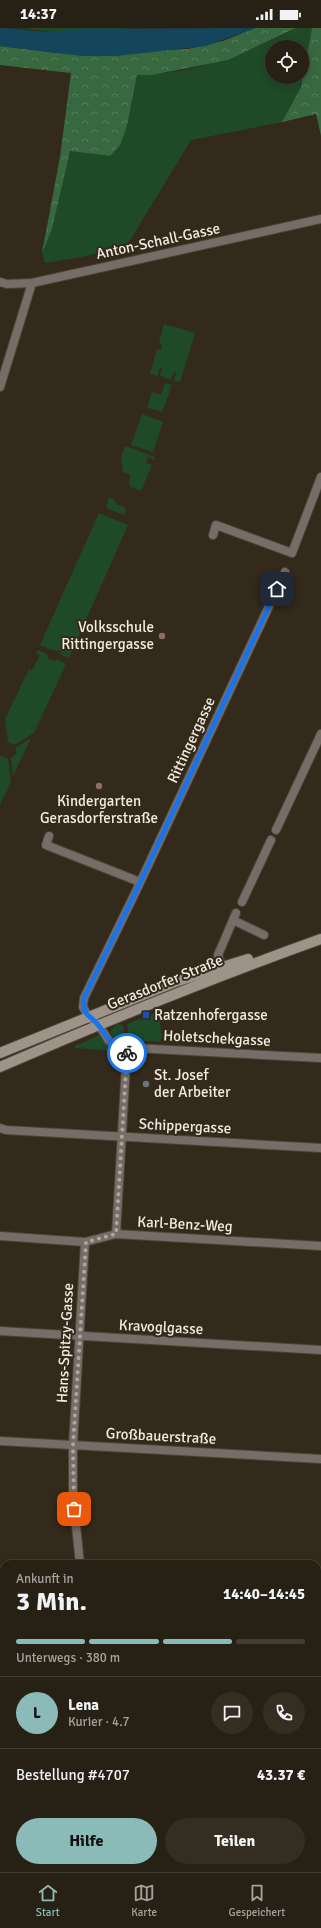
<!DOCTYPE html>
<html lang="de">
<head>
<meta charset="utf-8">
<style>
	:root { --surface:#272014; --page:#332d22; --text:#f1f3f6; --muted:#a4a3a0; --line:#433e34; --accent:#8bbbb9 }
	body { margin:0; font-family:Signika,sans-serif; background:var(--page); color:var(--text); height:100vh; display:flex; flex-direction:column; font-size:15px; white-space:nowrap }
	* { box-sizing:border-box; margin:0 }
	p { font-size:13px; color:var(--muted) }
	.icon { flex:none; width:22px; height:22px; fill:none; stroke:currentColor; stroke-width:2; stroke-linecap:round; stroke-linejoin:round }
	.map { position:relative; flex:1; overflow:hidden }
	.drawer { position:absolute; left:0px; top:1532px; width:321px; height:312px; display:flex; flex-direction:column; background:var(--surface); border-radius:12px 12px 0 0; box-shadow:0 2px 10px #0003,0 0 0 1px var(--line) }
	.drawer>* { flex:none }
	.tools { position:absolute; left:265px; top:12px; display:grid; gap:8px }
	.tools a { display:grid; place-items:center; width:44px; height:44px; border-radius:50%; background:var(--surface); box-shadow:0 2px 10px #0003,0 0 0 1px var(--line); font-size:20px }
	.pin { position:absolute; display:grid; place-items:center; width:34px; height:34px; color:#fff; margin:-17px; border-radius:8px; box-shadow:0 2px 6px #0006 }
	.courier { position:absolute; display:grid; place-items:center; width:40px; height:40px; margin:-20px; border:3px solid #1a73e8; border-radius:50%; background:#fff; color:#222; box-shadow:0 1px 5px #0007 }
	.summary em { font-style:normal; font-weight:700 }
	.summary div { display:flex; flex-direction:column-reverse }
	.summary { display:flex; align-items:center; justify-content:space-between; height:68px; padding:0 16px }
	h1 { font-size:26px; font-weight:700; line-height:30px }
	.bar { display:grid; grid-template-columns:repeat(4,1fr); gap:6px 4px; align-content:center; height:48px; padding:0 16px }
	.bar i { height:5px; border-radius:3px; background:var(--line) }
	.bar .on { background:var(--accent) }
	.bar p { grid-column:span 4 }
	.line { display:flex; align-items:center; gap:10px; padding:0 16px; border-top:1px solid var(--line) }
	.line div { flex:1 }
	.round { display:grid; place-items:center; flex:none; width:42px; height:42px; border-radius:21px; background:var(--page) }
	.action { display:flex; gap:8px; margin-top:auto; padding:8px 16px }
	.action a { flex:1; height:46px; border-radius:24px; background:var(--accent); color:#111; font-size:16px; font-weight:700; line-height:46px; text-align:center }
	.action a+a { background:var(--page); color:var(--text) }
	.status { display:flex; justify-content:space-between; align-items:center; height:28px; padding:0 20px; background:var(--surface); direction:ltr }
	.status svg { height:11px; fill:currentColor }
	.dock { display:flex; justify-content:space-around; align-items:center; height:56px; border-top:1px solid var(--line); background:var(--surface); font-size:11px; color:var(--muted) }
	.dock a { display:grid; justify-items:center; gap:2px }
	.dock .on { color:var(--accent) }
	.map>svg:first-child { display:block }
	.green { fill:#1e4a28; fill-rule:evenodd }
	.forest { fill:url(#forest-crowns) }
	.water { fill:#13455d }
	.lines { fill:none; stroke-linecap:round; stroke-linejoin:round }
	.street-casing { stroke:#4f4537; stroke-width:10 }
	.secondary-casing { stroke:#4f4537; stroke-width:12 }
	.street { stroke:#756e68; stroke-width:8 }
	.secondary { stroke:#9e9389; stroke-width:10 }
	.done { stroke:#b0a79c; stroke-width:4; stroke-dasharray:0 7.2 }
	.route { stroke:#1a73e8; stroke-width:5 }
	.education-dot { fill:#8d6e63; stroke:#342a1b; stroke-width:1.5 }
	.transit-dot { fill:#1a4fb4; stroke:#342a1b; stroke-width:1.5 }
	.worship-dot { fill:#6b7280; stroke:#342a1b; stroke-width:1.5 }
	.labels { text-anchor:middle; stroke-width:4; stroke-linejoin:round; paint-order:stroke }
	.street-label { font-size:15px; fill:#f2ebe2; stroke:#342a1b }
	.poi-label { font-size:15px; fill:#f2ebe2; stroke:#342a1b; text-anchor:start }
</style>
</head>
<body>
<div class="status"><b>14:37</b><svg viewBox="0 0 49 12"><path d="M0 12V9h3v3zM5 12V6h3v6zM10 12V3h3v9zM15 12V0h3v12zM26 1h20v11H26zM47 4h2v5h-2z"/></svg></div>
<div class="map">
<svg width="321" height="1844" viewBox="0 0 321 1844">
	<defs>
		<pattern id="forest-crowns" width="20" height="18" patternUnits="userSpaceOnUse"><rect width="20" height="18" fill="#376840"/><path d="M2 6a3 3 0 1 1 6 0M12 15a3 3 0 1 1 6 0" fill="none" stroke="#547e5b"/></pattern>
	</defs>
	<rect width="100%" height="100%" fill="#342a1b"/>
	<g class="green">
		<polygon points="20,0 133,0 108,2 72,1 61,5"/>
		<path d="M296 0H312L301 59 282 94 191 112 126 219 81 229 45 235 42 225 52 201 70 123 110 128 127 98 137 47C194 46 246 26 296 0ZM272 19H302V49H272Z"/>
		<polygon points="164,296 195,305 180,354 174,353 176,345 174,344 171,352 160,348 162,340 160,340 157,348 150,346 157,321 161,322 162,317 159,315"/>
		<polygon points="165,355 172,357 162,384 147,379 152,364 161,367"/>
		<polygon points="142,386 163,394 153,424 131,417"/>
		<polygon points="125,418 155,429 154,432 148,429 146,435 152,437 141,463 131,459 129,456 130,446 123,444 121,430"/>
		<polygon points="109,470 114,471 116,476 126,480 124,487 106,480"/>
		<polygon points="99,485 128,497 69,630 59,626 61,625 61,623 52,622 40,617"/>
		<polygon points="38,622 47,626 48,631 54,633 57,631 66,636 34,705 14,717 8,714 5,691 29,641 32,643 40,627 36,625"/>
		<polygon points="31,710 13,748 11,730 16,726 16,719"/>
		<polygon points="2,728 8,731 11,754 0,777 0,729"/>
		<polygon points="155,985 159,987 162,1011 160,1011 160,1014 129,1012 127,996"/>
		<polygon points="120,996 124,999 123,1014 115,1013 110,1004 116,997"/>
		<polygon points="99,1007 106,1016 118,1022 116,1023 75,1020 75,1018"/>
		<polygon points="150,1840 231,1840 230,1844 150,1844"/>
	</g>
	<g class="forest">
		<polygon points="255,0 296,0 228,32 152,47 137,47 127,98 120,117 110,128 70,123 52,201 42,225 60,129 71,45 0,37 0,18 56,25 188,21 223,13"/>
		<polygon points="312,0 321,0 321,108 316,86 282,94 301,59"/>
	</g>
	<path class="water" d="M0 0C24 0 50 8 72 1L255 0 206 18 116 28H82L0 18Z"/>
	<g class="lines">
		<g class="street-casing">
			<g id="street">
				<polyline points="0,254 7,256 32,255 321,191"/>
				<polyline points="0,359 32,255"/>
				<polyline points="213,507 216,497 292,525 321,449"/>
				<polyline points="285,544 138,859 84,970 83,979 89,990 98,996 109,1013 115,1017 134,1020 321,1030"/>
				<polyline points="276,802 321,706"/>
				<polyline points="49,808 46,817 140,854"/>
				<polyline points="242,874 271,812"/>
				<polyline points="233,892 264,907"/>
				<polyline points="224,945 218,927 236,885"/>
				<polyline points="0,1100 6,1102 321,1120"/>
				<polyline points="116,1206 127,1020"/>
				<polyline points="0,1208 85,1214 116,1206 321,1218"/>
				<polyline points="0,1303 321,1322"/>
				<polyline points="0,1413 321,1431"/>
				<polyline points="80,1536 73,1469 73,1417 85,1214"/>
				<polyline points="0,1620 4,1620"/>
				<polyline points="317,1638 321,1638"/>
				<polyline points="0,1734 4,1734"/>
				<polyline points="317,1780 321,1777"/>
			</g>
		</g>
		<g class="secondary-casing">
			<g id="secondary">
				<polyline points="0,1025 175,954 248,931"/>
				<path d="M0 1039C106 993 212 950 321 911"/>
			</g>
		</g>
		<use href="#street" class="street"/>
		<use href="#secondary" class="secondary"/>
	</g>
	<g class="lines">
		<polyline class="done" points="74,1481 73,1417 86,1214 116,1206 127,1025"/>
		<path class="route" d="M127 1025V1020C108 1016 110 1012 99 998 90 986 82 989 84 970L138 859 277 561"/>
	</g>
	<g class="education-dot">
		<circle cx="162" cy="608" r="4"/>
		<circle cx="99" cy="758" r="4"/>
	</g>
	<rect class="transit-dot" x="142" y="983" width="8" height="8" rx="2"/>
	<circle class="worship-dot" cx="146" cy="1056" r="4"/>
	<g class="labels">
		<g class="street-label">
			<text transform="translate(158 213) rotate(-12)" y="5">Anton-Schall-Gasse</text>
			<text transform="translate(191 712) rotate(-65)" y="5">Rittingergasse</text>
			<text transform="translate(165 954) rotate(-22)" y="5">Gerasdorfer Straße</text>
			<text transform="translate(217 1010) rotate(3)" y="5">Holetschekgasse</text>
			<text transform="translate(185 1098) rotate(3)" y="5">Schippergasse</text>
			<text transform="translate(185 1196) rotate(3)" y="5">Karl-Benz-Weg</text>
			<text transform="translate(161 1299) rotate(3)" y="5">Kravoglgasse</text>
			<text transform="translate(65 1315) rotate(-87)" y="5">Hans-Spitzy-Gasse</text>
			<text transform="translate(161 1408) rotate(3)" y="5">Großbauerstraße</text>
		</g>
		<g class="poi-label">
			<text x="154" y="604" text-anchor="end">Volksschule<tspan x="154" dy="17">Rittingergasse</tspan></text>
			<text x="99" y="778" text-anchor="middle">Kindergarten<tspan x="99" dy="17">Gerasdorferstraße</tspan></text>
			<text x="154" y="992">Ratzenhofergasse</text>
			<text x="154" y="1052">St. Josef<tspan x="154" dy="17">der Arbeiter</tspan></text>
		</g>
	</g>
</svg>
<div class="tools">
<a><svg class="icon" aria-label="locate" viewBox="0 0 24 24"><circle cx="12" cy="12" r="6"/><path d="M12 2v4M12 18v4M2 12h4M18 12h4"/></svg></a>
</div>
<div class="pin" style="left:74px;top:1481px;background:#ea580c"><svg class="icon" aria-label="bag" viewBox="0 0 24 24"><path d="M5 8h14l-1 12H6zM9 8a3 3 0 0 1 6 0"/></svg></div>
<div class="pin" style="left:277px;top:561px;background:#1f2937"><svg class="icon" aria-label="home" viewBox="0 0 24 24"><path d="M3 11l9-7 9 7M6 9v11h12V9"/></svg></div>
<div class="courier" style="left:127px;top:1025px"><svg class="icon" aria-label="bike" viewBox="0 0 24 24"><circle cx="6" cy="16" r="4"/><circle cx="18" cy="16" r="4"/><path d="M6 16l4-8h5l3 8M10 8l3 8H6M13 5h3"/></svg></div>
<section class="drawer">
<div class="summary"><div><h1>3 Min.</h1><p>Ankunft in</p></div><em>14:40–14:45</em></div>
<div class="bar"><i class="on"></i><i class="on"></i><i class="on"></i><i></i><p>Unterwegs · 380 m</p></div>
<div class="line" style="height:72px"><b class="round" style="background:var(--accent);color:#111">L</b><div><b>Lena</b><p>Kurier · 4.7</p></div><a class="round"><svg class="icon" aria-label="chat" viewBox="0 0 24 24"><path d="M4 5h16v11H9l-5 4z"/></svg></a><a class="round"><svg class="icon" aria-label="phone" viewBox="0 0 24 24"><path d="M5 4h4l2 5-3 2q2 4 5 5l2-3 5 2v4C11 20 4 13 5 4z"/></svg></a></div>
<div class="line" style="height:52px"><div>Bestellung #4707</div><b>43.37 €</b></div>
<div class="action"><a>Hilfe</a><a>Teilen</a></div>
</section>
</div>
<nav class="dock">
<a class="on"><svg class="icon" aria-label="home" viewBox="0 0 24 24"><path d="M3 11l9-7 9 7M6 9v11h12V9"/></svg>Start</a>
<a><svg class="icon" aria-label="map" viewBox="0 0 24 24"><path d="M3 6l6-2 6 2 6-2v14l-6 2-6-2-6 2zM9 4v14M15 6v14"/></svg>Karte</a>
<a><svg class="icon" aria-label="saved" viewBox="0 0 24 24"><path d="M7 4h10v16l-5-4-5 4z"/></svg>Gespeichert</a>
</nav>
</body>
</html>
